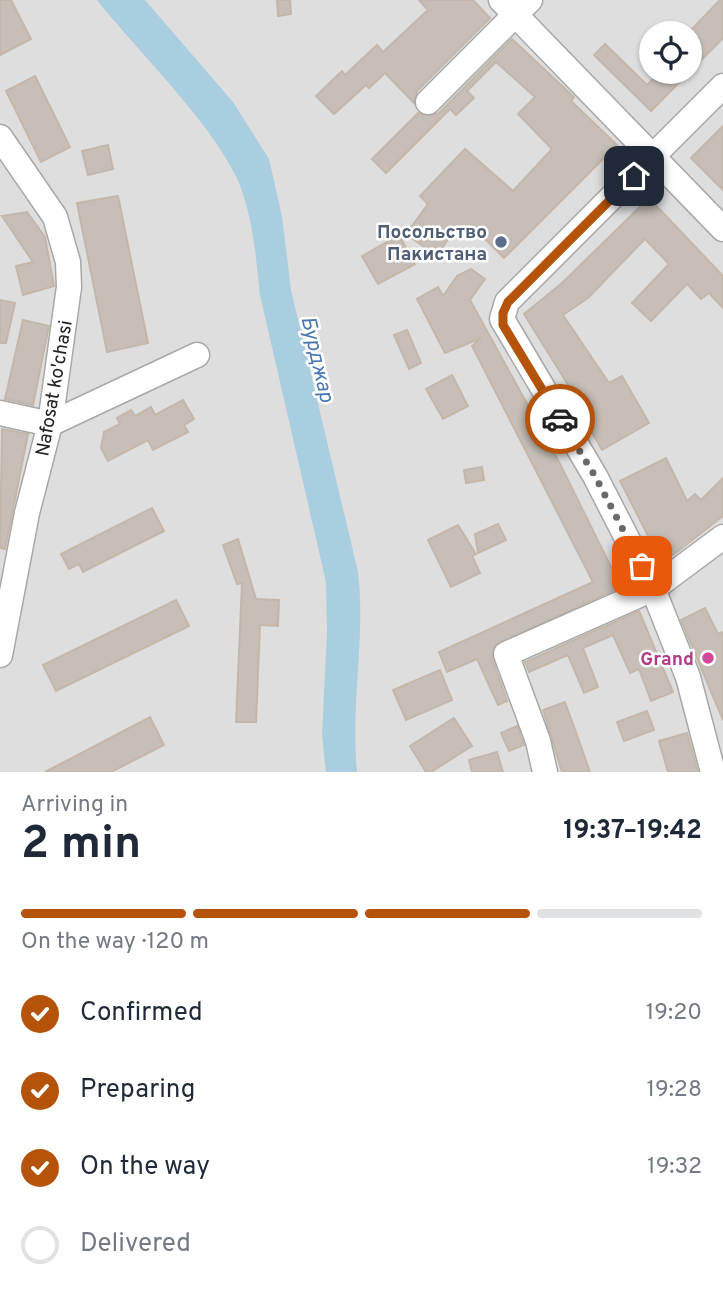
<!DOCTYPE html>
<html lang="en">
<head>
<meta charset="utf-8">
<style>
	:root { --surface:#fff; --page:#f2f2f3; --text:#1f2937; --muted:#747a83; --line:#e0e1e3; --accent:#b45309 }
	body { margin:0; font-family:Overpass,sans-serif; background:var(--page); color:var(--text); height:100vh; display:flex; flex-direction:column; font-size:26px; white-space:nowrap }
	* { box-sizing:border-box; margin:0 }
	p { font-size:23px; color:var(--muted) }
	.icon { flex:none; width:38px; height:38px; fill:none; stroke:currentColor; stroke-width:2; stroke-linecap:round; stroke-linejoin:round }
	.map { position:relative; height:772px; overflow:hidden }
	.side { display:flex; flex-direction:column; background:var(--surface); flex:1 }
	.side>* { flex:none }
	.tools { position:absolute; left:639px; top:21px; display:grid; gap:14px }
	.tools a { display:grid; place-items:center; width:63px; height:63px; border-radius:50%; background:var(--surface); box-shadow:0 2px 5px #0004; font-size:35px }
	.pin { position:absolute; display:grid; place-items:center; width:60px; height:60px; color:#fff; margin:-30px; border-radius:14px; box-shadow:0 4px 10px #0006 }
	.courier { position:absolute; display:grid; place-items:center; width:70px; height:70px; margin:-35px; border:5px solid #b45309; border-radius:50%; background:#fff; color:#222; box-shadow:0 2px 9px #0007 }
	.summary em { font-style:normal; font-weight:700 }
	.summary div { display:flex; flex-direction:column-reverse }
	.summary { display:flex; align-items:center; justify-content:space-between; height:119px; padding:0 21px }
	h1 { font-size:46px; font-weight:700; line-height:52px }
	.bar { display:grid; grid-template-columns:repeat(4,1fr); gap:10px 7px; align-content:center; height:84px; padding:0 21px }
	.bar i { height:9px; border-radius:5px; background:var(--line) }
	.bar .active { background:var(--accent) }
	.bar p { grid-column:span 4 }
	ol { padding:0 21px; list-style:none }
	li { display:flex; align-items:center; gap:21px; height:77px }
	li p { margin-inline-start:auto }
	li .icon { padding:7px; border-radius:50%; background:var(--accent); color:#fff; stroke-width:4 }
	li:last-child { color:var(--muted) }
	li i { width:38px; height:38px; border:4px solid var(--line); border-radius:50% }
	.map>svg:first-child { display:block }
	.residential { fill:#dfdede; fill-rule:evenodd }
	.water { fill:#a8cedf }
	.building { fill:#c6beb7; stroke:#c4b7aa; stroke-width:2 }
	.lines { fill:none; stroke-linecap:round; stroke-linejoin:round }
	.minor-casing { stroke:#a8a8a8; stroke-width:27 }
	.minor { stroke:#fff; stroke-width:24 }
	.done { stroke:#6a6967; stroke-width:7; stroke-dasharray:0 12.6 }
	.route { stroke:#b45309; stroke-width:9 }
	.service-dot { fill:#5c6f8a; stroke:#fff; stroke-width:2.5 }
	.hotel-dot { fill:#d1479c; stroke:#fff; stroke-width:2.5 }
	.labels { text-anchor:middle; stroke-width:5; stroke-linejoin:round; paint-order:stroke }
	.service-label { font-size:19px; font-weight:bold; fill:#4e5e75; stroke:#fff; text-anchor:end }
	.street-label { font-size:19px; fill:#212121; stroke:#fff }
	.hotel-label { font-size:19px; font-weight:bold; fill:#b23c85; stroke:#fff; text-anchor:end }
	.water-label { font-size:21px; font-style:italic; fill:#4b77b4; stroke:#fff }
</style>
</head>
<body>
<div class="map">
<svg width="723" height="772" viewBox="0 0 723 772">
	<rect width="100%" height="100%" fill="#f1efe8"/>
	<path class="residential" d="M0 0H723V772H0ZM651 33H690V72H651Z"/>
	<path class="water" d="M97 0H145L233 102 269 159 282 217 291 290 358 572C366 639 350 705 357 772H326L322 735 327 632 326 582 260 295C256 258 253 218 239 183 215 126 138 52 97 0Z"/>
	<g class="building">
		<polygon points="0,0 11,0 31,39 0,55"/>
		<polygon points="277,0 290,0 291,14 278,16"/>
		<polygon points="419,0 473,0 490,18 417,91 414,103 385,73 369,88 366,85 334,114 316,96 342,71 345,75 377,45 383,52 428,10"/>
		<polygon points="720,0 723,0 723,38 651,111 594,55 605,44 647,85 660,72 690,72 690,31"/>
		<polygon points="512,39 574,97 571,101 617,145 504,258 471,225 461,237 454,230 437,256 406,234 428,204 420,196 465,149 513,191 552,149 518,114 535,97 496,62 467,91 474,98 456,115 450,109 386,173 372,159 418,113 431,116 439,113"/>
		<polygon points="35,76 70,147 41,162 6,91"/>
		<polygon points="723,126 723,190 691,158"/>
		<polygon points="108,145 113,169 88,175 82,151"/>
		<polygon points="118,196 148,343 107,352 77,203"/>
		<polygon points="649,198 723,276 723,308 709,293 701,299 687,284 651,321 632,303 669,264 645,239 588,298 563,315 609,383 622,376 649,423 602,450 575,403 578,401 524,314 562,283"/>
		<polygon points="27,212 45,237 54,286 23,295 16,266 33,262 2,216"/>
		<polygon points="399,235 415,264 378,284 362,256"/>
		<polygon points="471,269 485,279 470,300 559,462 621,587 495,645 492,658 507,701 498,705 477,659 447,672 439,652 593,582 472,346 481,338 445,353 417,299 438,287 443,296 457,276"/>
		<polygon points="0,300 15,303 6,343 0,343"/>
		<polygon points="23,320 49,326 33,405 5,399"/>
		<polygon points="407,330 421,363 409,369 394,335"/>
		<polygon points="452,375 468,406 443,419 426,389"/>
		<polygon points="183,400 194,419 184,425 188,432 153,450 148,440 108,461 101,448 104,432 120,424 117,418 131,410 135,416 151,407 155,415"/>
		<polygon points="2,429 28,434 5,549 0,548"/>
		<polygon points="666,458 687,501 695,494 701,500 723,478 723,516 677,552 661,561 620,481"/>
		<polygon points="482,467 484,480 466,483 464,470"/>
		<polygon points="152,508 164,531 83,572 79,564 69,569 61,554"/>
		<polygon points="498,524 506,540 478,553 475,534"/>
		<polygon points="458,525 476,554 472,556 480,573 451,587 428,540"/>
		<polygon points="238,539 256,599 279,600 278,626 260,625 256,722 236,722 242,583 237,584 223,545"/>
		<polygon points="176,600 189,626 56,691 43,665"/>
		<polygon points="705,608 718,634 723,632 723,720 681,620"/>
		<polygon points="639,611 673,692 651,701 639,669 630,673 613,635 583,648 598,687 584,693 568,655 529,672 525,662"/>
		<polygon points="440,670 452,700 406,720 393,690"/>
		<polygon points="565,702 578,738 590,772 562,772 543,710"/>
		<polygon points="647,711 654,730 624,741 617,722"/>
		<polygon points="150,717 164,745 111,772 45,772"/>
		<polygon points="454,718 472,746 431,772 426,772 410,746"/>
		<polygon points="517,726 524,745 509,751 501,733"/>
		<polygon points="687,733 698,772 668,772 659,741"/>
		<polygon points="497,752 503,772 472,772 469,760"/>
	</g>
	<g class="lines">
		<g class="minor-casing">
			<g id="minor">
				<polyline points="501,0 723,229"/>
				<polyline points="428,102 530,0"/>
				<polyline points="0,137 55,217 68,262 69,287 50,424 27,513 0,655"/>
				<polyline points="0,413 50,424 197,355"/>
				<polyline points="545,772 538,741 506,654 653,589 723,537"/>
				<polyline points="713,772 688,677 653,589 595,476 502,319 507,302 723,86"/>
			</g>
		</g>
		<use href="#minor" class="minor"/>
	</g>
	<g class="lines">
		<polyline class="done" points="560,419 595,476 642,566"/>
		<polyline class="route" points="560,419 503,325 503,313 508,302 634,176"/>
	</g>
	<circle class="service-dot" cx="501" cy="242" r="7"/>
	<circle class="hotel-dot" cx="708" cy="658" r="7"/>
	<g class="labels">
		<g class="service-label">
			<text x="487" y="238">Посольство<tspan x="487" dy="22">Пакистана</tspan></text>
		</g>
		<g class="street-label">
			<text transform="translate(53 388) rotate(-80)" y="7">Nafosat ko'chasi</text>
		</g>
		<g class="hotel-label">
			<text x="694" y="665">Grand</text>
		</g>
		<g class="water-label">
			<text transform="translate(318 359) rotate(77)" y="7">Бурджар</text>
		</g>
	</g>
</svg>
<div class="tools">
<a><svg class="icon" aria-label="locate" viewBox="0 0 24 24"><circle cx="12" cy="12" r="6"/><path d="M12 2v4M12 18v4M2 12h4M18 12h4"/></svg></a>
</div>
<div class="pin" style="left:642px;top:566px;background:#ea580c"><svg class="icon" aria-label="bag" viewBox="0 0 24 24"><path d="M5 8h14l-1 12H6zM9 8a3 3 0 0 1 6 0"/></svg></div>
<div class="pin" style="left:634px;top:176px;background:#1f2937"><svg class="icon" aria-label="home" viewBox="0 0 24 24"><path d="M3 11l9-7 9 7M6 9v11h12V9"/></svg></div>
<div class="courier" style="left:560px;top:419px"><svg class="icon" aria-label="car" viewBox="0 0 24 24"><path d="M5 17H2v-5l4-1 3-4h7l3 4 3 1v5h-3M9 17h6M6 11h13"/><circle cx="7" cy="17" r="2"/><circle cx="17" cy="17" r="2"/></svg></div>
</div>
<section class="side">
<div class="summary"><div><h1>2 min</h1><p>Arriving in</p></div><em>19:37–19:42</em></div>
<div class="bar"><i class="active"></i><i class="active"></i><i class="active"></i><i></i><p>On the way · 120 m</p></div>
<ol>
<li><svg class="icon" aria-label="check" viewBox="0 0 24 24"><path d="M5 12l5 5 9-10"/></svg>Confirmed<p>19:20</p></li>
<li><svg class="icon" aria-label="check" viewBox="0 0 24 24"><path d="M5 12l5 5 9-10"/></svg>Preparing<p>19:28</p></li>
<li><svg class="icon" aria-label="check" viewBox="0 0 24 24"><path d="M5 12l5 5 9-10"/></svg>On the way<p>19:32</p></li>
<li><i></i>Delivered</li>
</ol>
</section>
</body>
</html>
